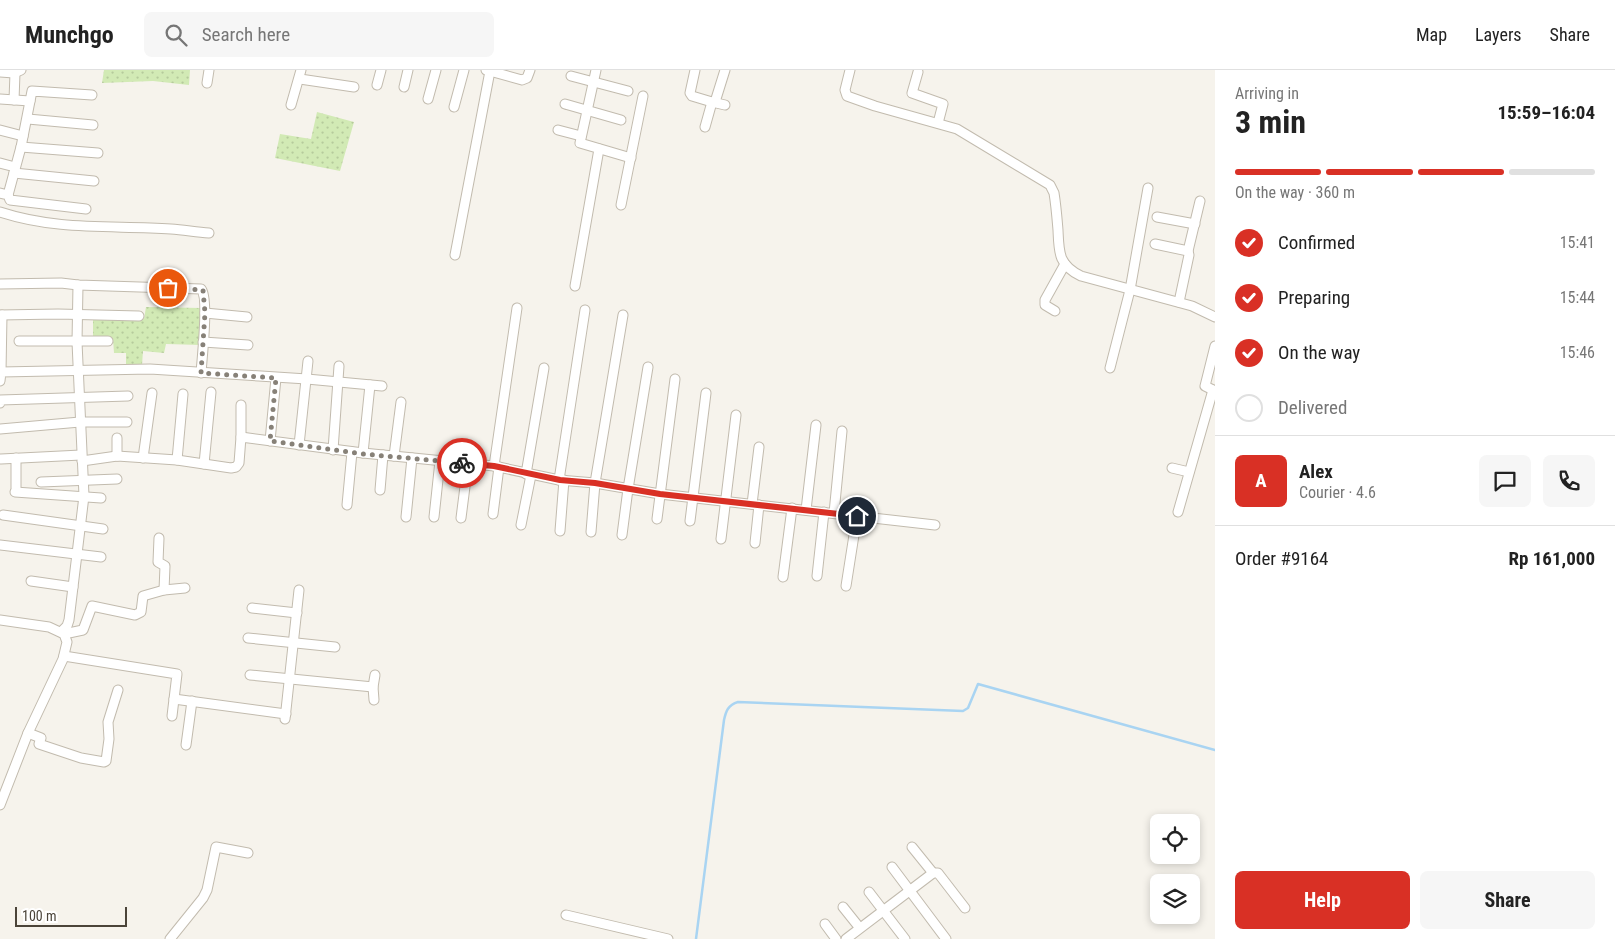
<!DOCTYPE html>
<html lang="en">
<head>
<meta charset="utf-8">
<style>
	:root { --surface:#fff; --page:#f6f6f6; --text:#222; --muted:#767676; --line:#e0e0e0; --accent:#d93025 }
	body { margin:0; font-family:"Roboto Condensed",sans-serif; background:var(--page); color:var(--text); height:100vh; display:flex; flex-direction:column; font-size:19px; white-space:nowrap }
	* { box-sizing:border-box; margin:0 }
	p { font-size:16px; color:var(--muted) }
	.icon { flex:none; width:28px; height:28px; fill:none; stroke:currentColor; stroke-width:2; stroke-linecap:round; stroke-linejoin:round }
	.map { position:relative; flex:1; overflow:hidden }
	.side { display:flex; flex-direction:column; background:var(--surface); width:400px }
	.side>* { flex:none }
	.buttons { position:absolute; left:1150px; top:744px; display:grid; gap:10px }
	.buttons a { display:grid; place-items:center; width:50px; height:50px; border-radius:8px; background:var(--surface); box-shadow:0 2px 8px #0003; font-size:25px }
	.scale { position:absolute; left:15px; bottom:12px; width:112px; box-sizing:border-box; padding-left:5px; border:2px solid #4b4439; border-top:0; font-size:14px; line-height:18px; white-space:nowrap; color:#4b4439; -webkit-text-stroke:4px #fff; paint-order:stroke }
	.pin { position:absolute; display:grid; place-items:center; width:42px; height:42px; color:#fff; margin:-21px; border:2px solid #fff; border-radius:50%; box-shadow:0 1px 5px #0007 }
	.courier { position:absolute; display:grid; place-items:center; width:50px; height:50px; margin:-25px; border:4px solid #d93025; border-radius:50%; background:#fff; color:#222; box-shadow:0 1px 6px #0007 }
	.head em { font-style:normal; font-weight:700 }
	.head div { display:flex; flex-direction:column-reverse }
	.head { display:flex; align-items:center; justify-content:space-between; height:85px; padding:0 20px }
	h1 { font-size:32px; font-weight:700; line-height:38px }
	.bar { display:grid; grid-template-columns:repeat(4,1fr); gap:8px 5px; align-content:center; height:60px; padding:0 20px }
	.bar i { height:6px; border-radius:4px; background:var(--line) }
	.bar .on { background:var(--accent) }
	.bar p { grid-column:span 4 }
	.line { display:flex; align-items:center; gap:12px; padding:0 20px; border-top:1px solid var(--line) }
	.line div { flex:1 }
	.round { display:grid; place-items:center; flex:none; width:52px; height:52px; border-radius:8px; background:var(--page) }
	ol { padding:0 20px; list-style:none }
	li { display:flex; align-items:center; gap:15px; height:55px }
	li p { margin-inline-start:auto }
	li .icon { padding:5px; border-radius:50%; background:var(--accent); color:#fff; stroke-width:4 }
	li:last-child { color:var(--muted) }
	li i { width:28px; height:28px; border:2px solid var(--line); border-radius:50% }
	.action { display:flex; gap:10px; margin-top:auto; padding:10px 20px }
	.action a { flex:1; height:58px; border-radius:8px; background:var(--accent); color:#fff; font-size:20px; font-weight:700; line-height:58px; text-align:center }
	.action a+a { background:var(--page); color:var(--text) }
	header { display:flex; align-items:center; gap:30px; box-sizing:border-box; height:70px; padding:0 25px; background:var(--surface); border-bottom:1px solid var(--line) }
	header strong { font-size:24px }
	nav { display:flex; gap:28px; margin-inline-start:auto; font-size:18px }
	.search { width:350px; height:45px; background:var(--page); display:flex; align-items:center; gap:12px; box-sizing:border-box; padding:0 18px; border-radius:8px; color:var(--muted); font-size:19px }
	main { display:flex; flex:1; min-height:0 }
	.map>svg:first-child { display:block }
	.grass { fill:url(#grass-dots) }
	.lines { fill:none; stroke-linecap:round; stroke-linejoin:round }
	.stream { stroke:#a9d4f2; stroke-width:2.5 }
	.minor-casing { stroke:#c2bbae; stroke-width:11 }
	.minor { stroke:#fff; stroke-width:9 }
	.done { stroke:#878178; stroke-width:5; stroke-dasharray:0 9 }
	.route { stroke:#d93025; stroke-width:6 }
</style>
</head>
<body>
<header>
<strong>Munchgo</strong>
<div class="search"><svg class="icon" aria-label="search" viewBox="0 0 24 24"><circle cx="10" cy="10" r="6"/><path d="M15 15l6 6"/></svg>Search here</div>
<nav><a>Map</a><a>Layers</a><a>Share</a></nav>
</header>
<main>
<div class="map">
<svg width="1215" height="869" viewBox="0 0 1215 869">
	<defs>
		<pattern id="grass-dots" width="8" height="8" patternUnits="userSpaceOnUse" patternTransform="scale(1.25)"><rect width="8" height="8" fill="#d2eab5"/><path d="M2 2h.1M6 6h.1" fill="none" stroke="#b6ca9c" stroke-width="1.8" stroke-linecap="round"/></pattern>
	</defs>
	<rect width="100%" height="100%" fill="#f6f3ec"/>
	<g class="grass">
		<polygon points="104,0 190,0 189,15 153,11 102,13"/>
		<polygon points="317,42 354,52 340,101 275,88 280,64 311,69"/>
		<polygon points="146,237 201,238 200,275 166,274 164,283 143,281 142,295 126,295 126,283 114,283 113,269 93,270 93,248 144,249"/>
	</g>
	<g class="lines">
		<path class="stream" d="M696 869 724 650C726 641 728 635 738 632L963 641 968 638 978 614 1215 680"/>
		<g class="minor-casing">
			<g id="minor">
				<polyline points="486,0 522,10 527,8 530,0"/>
				<polyline points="596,0 580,73 631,88"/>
				<polyline points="695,0 690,23 692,26 712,32 705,57"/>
				<path d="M850 0 845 20 847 26 875 36 957 59 1050 115 1054 123C1056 135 1057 148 1058 160 1059 182 1058 195 1081 206L1192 236 1215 247"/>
				<polyline points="0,2 14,3 21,0"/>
				<polyline points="918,2 912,23 943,34 938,53"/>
				<polyline points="571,6 628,21"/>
				<polyline points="300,9 354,17"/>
				<polyline points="207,13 209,0"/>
				<polyline points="377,15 381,0"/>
				<polyline points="404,17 408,0"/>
				<polyline points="0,29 30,31"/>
				<polyline points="428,29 436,0"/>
				<polyline points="14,30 15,3"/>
				<polyline points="712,32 725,35"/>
				<polyline points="715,32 725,0"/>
				<polyline points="565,34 621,50"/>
				<polyline points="291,35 301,0"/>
				<polyline points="454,37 464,0"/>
				<polyline points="28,49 93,55"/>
				<polyline points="0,60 23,66"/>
				<polyline points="558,60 581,66"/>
				<polyline points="21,77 98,83"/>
				<polyline points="0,93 15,97"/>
				<polyline points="14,103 94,111"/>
				<polyline points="0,123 8,125 10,130 86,139"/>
				<polyline points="8,125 21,77 32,21 92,25"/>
				<polyline points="621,135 643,26"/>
				<path d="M0 142C58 161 112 155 171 159 184 160 196 162 209 163"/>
				<polyline points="1157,147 1195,154"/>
				<polyline points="1155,174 1188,181 1189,185 1179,232"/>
				<polyline points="1188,181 1200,131"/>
				<polyline points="455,185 490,1"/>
				<path d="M0 214 61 213 78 215 201 219C209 227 202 288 201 303"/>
				<polyline points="575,216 599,79"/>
				<polyline points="1055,241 1045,235 1045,230 1065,194"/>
				<polyline points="205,243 247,247"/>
				<polyline points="0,245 58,244 139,246"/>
				<polyline points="19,271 108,271"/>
				<polyline points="203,272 248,275"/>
				<polyline points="1215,276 1205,316 1215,321"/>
				<polyline points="1110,298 1130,220 1148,118"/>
				<polyline points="1,302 2,245"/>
				<polyline points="0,311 1,302 150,299 307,309 382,316"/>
				<polyline points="0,333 0,330 128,326"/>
				<polyline points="241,335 241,367"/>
				<polyline points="0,359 80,352 127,352"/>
				<polyline points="270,371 276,308"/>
				<polyline points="299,375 308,291"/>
				<polyline points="333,380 339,296"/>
				<polyline points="363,383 370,315"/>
				<polyline points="117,386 117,368"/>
				<polyline points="394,386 401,332"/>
				<polyline points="143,388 152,323"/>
				<polyline points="1,389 81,385"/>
				<polyline points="177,390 183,324"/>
				<polyline points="82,391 117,386 177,390 231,398 236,397 239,393 241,367 363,383 494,396 559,410 595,413 660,424 935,455"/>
				<polyline points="204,394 211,322"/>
				<polyline points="494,396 517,238"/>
				<polyline points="1172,398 1189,402"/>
				<polyline points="526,404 544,298"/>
				<polyline points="559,410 585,240"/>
				<polyline points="41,412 117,409"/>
				<polyline points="16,418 16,388"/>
				<polyline points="380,420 383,385"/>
				<polyline points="15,422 101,428"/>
				<polyline points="752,434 759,377"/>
				<polyline points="347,435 352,382"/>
				<polyline points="806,440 816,355"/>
				<polyline points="1178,442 1213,320"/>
				<polyline points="834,443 842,361"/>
				<polyline points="493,444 499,397"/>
				<polyline points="3,445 103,459"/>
				<polyline points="406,447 412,388"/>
				<polyline points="434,447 440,391"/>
				<polyline points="461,448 468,393"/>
				<polyline points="657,449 675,309"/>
				<polyline points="690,451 706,323"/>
				<polyline points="521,455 531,405"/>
				<polyline points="560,461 564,410"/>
				<polyline points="591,462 595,413 623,245"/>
				<polyline points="622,465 628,419 648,297"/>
				<polyline points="159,468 158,492 165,496 164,520"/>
				<polyline points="721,469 736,345"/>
				<polyline points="755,473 759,435"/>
				<polyline points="0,475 101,487"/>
				<polyline points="817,506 824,442"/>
				<polyline points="783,507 792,438"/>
				<polyline points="31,511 73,517"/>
				<polyline points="846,516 857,446"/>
				<polyline points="252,538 297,543"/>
				<polyline points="0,550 49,557 64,564 67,572 63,589 28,663 0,735"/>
				<polyline points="61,562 67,556 69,550 84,426 77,272 78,215"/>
				<polyline points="64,564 83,560 92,536 135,545 141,542 143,526 164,520 185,518"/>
				<polyline points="248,568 335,577"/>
				<polyline points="64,586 177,604 172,646"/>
				<polyline points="250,605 373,617"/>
				<polyline points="174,629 286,644"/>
				<polyline points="374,630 373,617 375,605"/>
				<polyline points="285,649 299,520"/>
				<polyline points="28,663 41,668 39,674 81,688 104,692 106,691 109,669 108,652 118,620"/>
				<polyline points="186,675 192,631"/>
				<polyline points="912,777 933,803"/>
				<polyline points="892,797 946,869"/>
				<polyline points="869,822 905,869"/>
				<polyline points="843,837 859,857"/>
				<polyline points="566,845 668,869"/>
				<polyline points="825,854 836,869"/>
				<polyline points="170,869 203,828 207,820 216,777 248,783"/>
				<polyline points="846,869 933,803 938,803 965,838"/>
			</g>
		</g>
		<use href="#minor" class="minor"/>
	</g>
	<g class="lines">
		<polyline class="done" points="168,218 203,220 205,243 201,303 276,308 270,371 363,384 462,393"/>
		<polyline class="route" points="462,393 494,396 560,410 595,413 660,424 857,446"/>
	</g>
</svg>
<div class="buttons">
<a><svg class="icon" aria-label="locate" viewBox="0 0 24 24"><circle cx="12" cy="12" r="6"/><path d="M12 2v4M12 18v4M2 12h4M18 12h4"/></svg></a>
<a><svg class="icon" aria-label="layers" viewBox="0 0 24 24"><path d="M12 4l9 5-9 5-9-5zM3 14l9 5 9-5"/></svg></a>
</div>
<div class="scale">100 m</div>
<div class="pin" style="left:168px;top:218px;background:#ea580c"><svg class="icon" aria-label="bag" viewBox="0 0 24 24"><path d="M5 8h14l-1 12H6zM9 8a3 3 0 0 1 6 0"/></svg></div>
<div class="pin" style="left:857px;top:446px;background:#1f2937"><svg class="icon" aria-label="home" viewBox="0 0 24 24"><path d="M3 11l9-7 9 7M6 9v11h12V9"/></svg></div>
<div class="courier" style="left:462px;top:393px"><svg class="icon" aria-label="bike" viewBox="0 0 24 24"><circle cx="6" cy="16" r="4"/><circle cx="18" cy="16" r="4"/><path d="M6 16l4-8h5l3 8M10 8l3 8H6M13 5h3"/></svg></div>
</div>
<section class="side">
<div class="head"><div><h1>3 min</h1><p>Arriving in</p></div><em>15:59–16:04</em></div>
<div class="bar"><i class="on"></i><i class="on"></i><i class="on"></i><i></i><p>On the way · 360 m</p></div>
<ol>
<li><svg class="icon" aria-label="check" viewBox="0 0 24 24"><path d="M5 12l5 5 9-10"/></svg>Confirmed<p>15:41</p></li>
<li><svg class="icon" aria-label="check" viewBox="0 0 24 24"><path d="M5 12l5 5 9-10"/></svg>Preparing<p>15:44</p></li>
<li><svg class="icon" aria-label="check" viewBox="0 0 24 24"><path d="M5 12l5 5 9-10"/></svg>On the way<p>15:46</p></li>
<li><i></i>Delivered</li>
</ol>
<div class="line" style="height:90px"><b class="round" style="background:var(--accent);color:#fff">A</b><div><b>Alex</b><p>Courier · 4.6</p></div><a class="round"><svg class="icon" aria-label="chat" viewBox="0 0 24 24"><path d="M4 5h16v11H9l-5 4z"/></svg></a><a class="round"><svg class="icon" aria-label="phone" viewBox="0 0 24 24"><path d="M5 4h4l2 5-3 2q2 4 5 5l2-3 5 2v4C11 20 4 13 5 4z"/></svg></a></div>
<div class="line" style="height:65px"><div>Order #9164</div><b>Rp 161,000</b></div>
<div class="action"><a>Help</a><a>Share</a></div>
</section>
</main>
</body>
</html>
